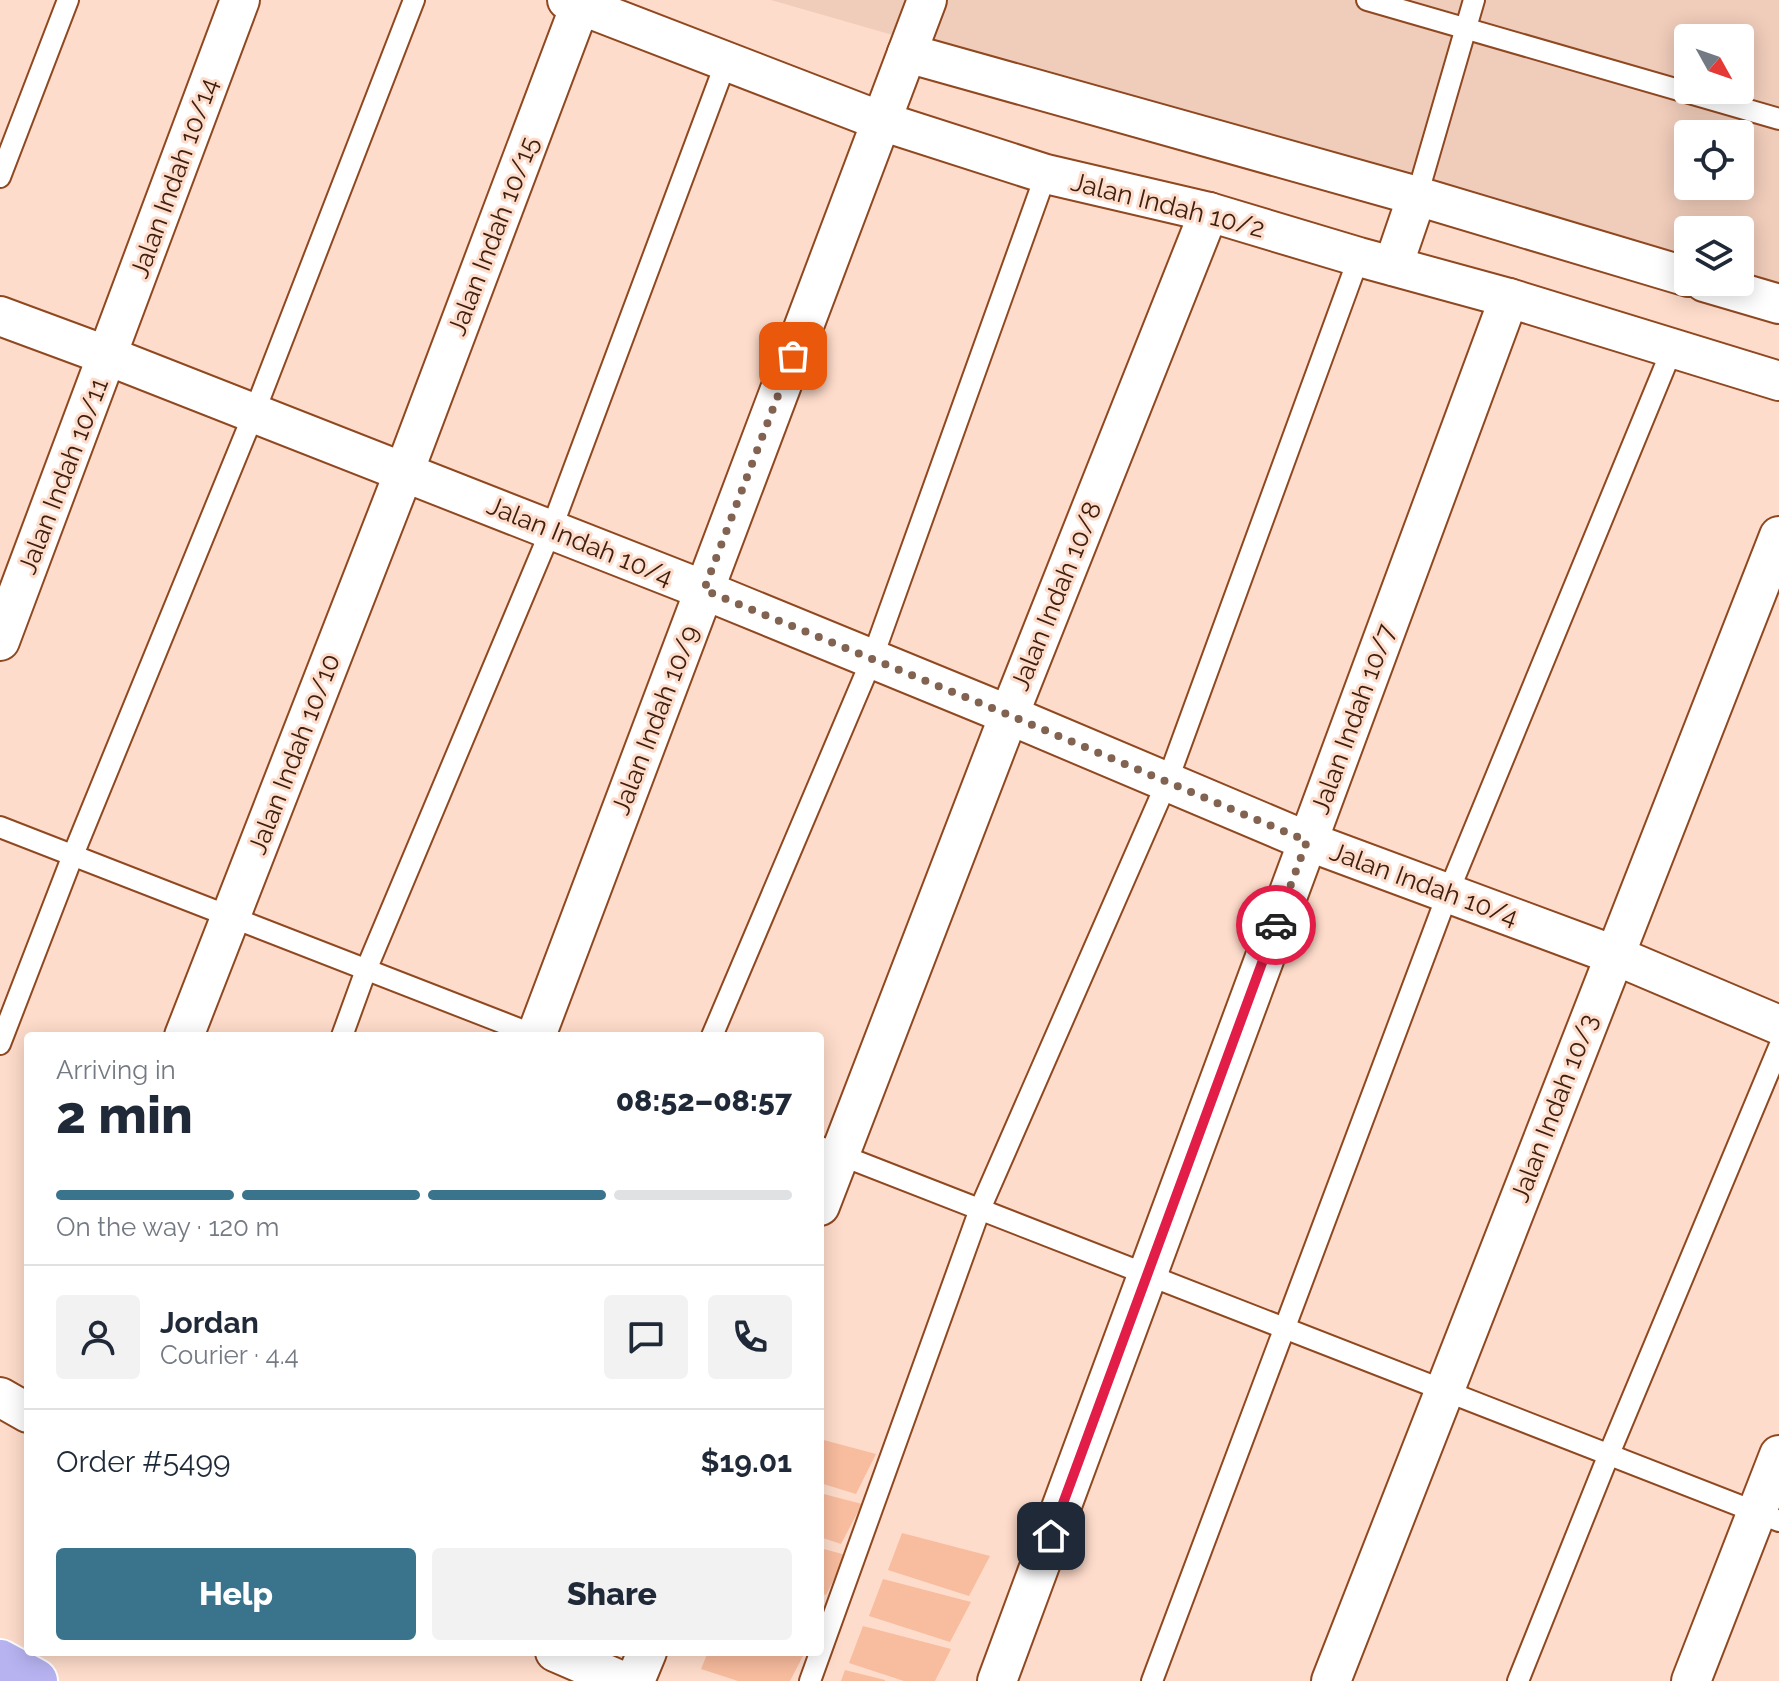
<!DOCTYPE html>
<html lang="en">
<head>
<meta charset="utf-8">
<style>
	:root { --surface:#fff; --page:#f2f2f3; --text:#1f2937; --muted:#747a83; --line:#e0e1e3; --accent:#39748c }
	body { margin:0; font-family:Raleway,sans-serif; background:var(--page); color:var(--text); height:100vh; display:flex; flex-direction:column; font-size:30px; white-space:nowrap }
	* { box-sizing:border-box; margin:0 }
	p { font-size:26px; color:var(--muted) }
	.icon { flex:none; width:44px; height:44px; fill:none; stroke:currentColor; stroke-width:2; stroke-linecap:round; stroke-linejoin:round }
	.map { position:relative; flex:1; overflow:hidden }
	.sheet { position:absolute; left:24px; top:1032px; width:800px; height:624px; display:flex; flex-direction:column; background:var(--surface); border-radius:8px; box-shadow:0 4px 20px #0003 }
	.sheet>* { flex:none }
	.needle { width:52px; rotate:130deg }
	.controls { position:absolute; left:1674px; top:24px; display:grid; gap:16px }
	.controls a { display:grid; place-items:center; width:80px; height:80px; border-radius:8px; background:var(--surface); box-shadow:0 4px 20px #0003; font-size:40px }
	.pin { position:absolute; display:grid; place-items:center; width:68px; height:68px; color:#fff; margin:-34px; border-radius:16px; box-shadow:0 4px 12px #0006 }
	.courier { position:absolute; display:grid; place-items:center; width:80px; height:80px; margin:-40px; border:6px solid #e11d48; border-radius:50%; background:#fff; color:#222; box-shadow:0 2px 10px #0007 }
	.overview em { font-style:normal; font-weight:800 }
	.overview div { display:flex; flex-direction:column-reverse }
	.overview { display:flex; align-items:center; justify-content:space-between; height:136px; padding:0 32px }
	h1 { font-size:52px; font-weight:800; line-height:60px }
	.bar { display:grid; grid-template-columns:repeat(4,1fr); gap:12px 8px; align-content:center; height:96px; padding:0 32px }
	.bar i { height:10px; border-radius:6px; background:var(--line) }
	.bar .active { background:var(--accent) }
	.bar p { grid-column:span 4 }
	.line { display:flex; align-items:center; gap:20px; padding:0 32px; border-top:2px solid var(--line) }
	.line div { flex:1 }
	.round { display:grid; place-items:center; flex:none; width:84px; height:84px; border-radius:8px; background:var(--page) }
	.primary-button { display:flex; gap:16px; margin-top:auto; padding:16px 32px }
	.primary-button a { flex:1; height:92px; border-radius:8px; background:var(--accent); color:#fff; font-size:32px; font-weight:800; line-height:92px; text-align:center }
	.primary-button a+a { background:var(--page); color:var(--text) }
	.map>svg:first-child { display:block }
	.built { fill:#f0ccba; fill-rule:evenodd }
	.building { fill:#f8bc9e }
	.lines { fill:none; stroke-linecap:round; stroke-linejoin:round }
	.lane-casing { stroke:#8f4820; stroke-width:24 }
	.street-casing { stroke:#8f4820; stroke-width:42 }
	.highway-casing { stroke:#fff; stroke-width:48 }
	.lane { stroke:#fff; stroke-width:20 }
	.street { stroke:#fff; stroke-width:38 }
	.highway { stroke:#b7b3f1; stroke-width:44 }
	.done { stroke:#826251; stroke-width:8; stroke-dasharray:0 14.4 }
	.route { stroke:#e11d48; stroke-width:10 }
	.labels { text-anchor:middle; stroke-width:6; stroke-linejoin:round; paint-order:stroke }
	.street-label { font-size:26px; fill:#3f200f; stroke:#fedccb }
</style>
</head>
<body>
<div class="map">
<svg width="1779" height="1681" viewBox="0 0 1779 1681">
	<rect width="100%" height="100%" fill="#fedccb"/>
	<path class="built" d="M771 0H1779V291L1740 279V230H1688V264ZM1688 38H1740V90H1688ZM1688 134H1740V186H1688Z"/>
	<g class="building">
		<polygon points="820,1439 876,1454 856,1494 820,1483"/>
		<polygon points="820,1493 862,1504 841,1544 820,1537"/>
		<polygon points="902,1533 990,1556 969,1596 888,1570"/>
		<polygon points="820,1548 846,1555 826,1595 820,1593"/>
		<polygon points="883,1579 971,1602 950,1642 869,1616"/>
		<polygon points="863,1626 951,1649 935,1681 904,1681 849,1663"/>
		<polygon points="708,1652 789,1652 803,1656 790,1681 738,1681 701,1669"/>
		<polygon points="845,1670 885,1680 885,1681 841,1681"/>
	</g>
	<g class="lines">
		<g class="lane-casing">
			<g id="lane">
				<polyline points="1367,0 1779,119"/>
				<polyline points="0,177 68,0"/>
				<polyline points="1417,196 1474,0"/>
				<polyline points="0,827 537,1036"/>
				<polyline points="342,1036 366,970 551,530 726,62"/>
				<polyline points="712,1036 872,659 1046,174"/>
				<polyline points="0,1044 73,855 254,413 414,0"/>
				<polyline points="820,1147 1779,1521"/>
				<polyline points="810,1681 980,1209 1167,782 1359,257"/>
				<polyline points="1152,1681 1448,893 1673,347"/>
				<polyline points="1518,1681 1609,1454 1779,1047"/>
			</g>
		</g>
		<g class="street-casing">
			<g id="street">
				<polyline points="567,0 881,121 1046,174 1209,212 1359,257 1509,298 1779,381"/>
				<polyline points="907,53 1417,196 1688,277"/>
				<polyline points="1393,266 1417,196"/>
				<polyline points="1704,282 1779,304"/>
				<polyline points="0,316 108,356 704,590 1009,715 1307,841 1614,955 1779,1025"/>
				<polyline points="0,641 240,0"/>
				<polyline points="184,1036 404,472 582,0"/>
				<polyline points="536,1036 927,0"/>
				<polyline points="820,1206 1009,715 1209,212"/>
				<polyline points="0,1397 28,1413"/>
				<polyline points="555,1652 622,1681"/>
				<polyline points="635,1681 647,1652"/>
				<polyline points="997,1681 1509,298"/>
				<polyline points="1331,1681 1779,536"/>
				<polyline points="1691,1681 1779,1455"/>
			</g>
		</g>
		<g class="highway-casing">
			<polyline id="highway" points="0,1662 35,1681"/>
		</g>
		<use href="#lane" class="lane"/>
		<use href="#street" class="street"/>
		<use href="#highway" class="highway"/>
	</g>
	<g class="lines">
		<polyline class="done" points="793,356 704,590 1009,715 1307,841 1276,925"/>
		<polyline class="route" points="1051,1536 1276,925"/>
	</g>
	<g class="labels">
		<g class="street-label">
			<text transform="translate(174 178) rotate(-70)" y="9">Jalan Indah 10/14</text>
			<text transform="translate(1168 205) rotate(14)" y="9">Jalan Indah 10/2</text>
			<text transform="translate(493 236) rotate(-69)" y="9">Jalan Indah 10/15</text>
			<text transform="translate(63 476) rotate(-69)" y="9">Jalan Indah 10/11</text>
			<text transform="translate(580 541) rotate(22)" y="9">Jalan Indah 10/4</text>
			<text transform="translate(1056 596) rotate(-68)" y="9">Jalan Indah 10/8</text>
			<text transform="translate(1353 719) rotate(-70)" y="9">Jalan Indah 10/7</text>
			<text transform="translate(655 720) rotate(-69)" y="9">Jalan Indah 10/9</text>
			<text transform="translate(294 754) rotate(-69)" y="9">Jalan Indah 10/10</text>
			<text transform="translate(1424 884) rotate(20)" y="9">Jalan Indah 10/4</text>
			<text transform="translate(1554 1108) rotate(-69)" y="9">Jalan Indah 10/3</text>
		</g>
	</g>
</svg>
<div class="controls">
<a><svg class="needle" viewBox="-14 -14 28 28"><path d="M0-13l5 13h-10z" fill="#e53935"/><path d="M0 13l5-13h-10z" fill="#747a83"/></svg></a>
<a><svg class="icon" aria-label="locate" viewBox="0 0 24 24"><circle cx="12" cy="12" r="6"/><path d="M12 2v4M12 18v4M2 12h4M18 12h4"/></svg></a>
<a><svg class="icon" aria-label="layers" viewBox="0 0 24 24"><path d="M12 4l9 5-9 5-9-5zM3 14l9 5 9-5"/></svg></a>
</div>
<div class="pin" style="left:793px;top:356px;background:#ea580c"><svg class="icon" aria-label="bag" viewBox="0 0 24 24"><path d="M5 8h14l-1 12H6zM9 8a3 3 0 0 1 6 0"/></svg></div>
<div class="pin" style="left:1051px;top:1536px;background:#1f2937"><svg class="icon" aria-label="home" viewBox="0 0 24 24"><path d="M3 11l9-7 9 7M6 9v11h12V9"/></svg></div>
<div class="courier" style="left:1276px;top:925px"><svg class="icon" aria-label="car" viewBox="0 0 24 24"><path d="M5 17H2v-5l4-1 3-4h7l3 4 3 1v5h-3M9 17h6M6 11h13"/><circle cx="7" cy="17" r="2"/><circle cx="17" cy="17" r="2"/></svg></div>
<section class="sheet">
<div class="overview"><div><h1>2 min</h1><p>Arriving in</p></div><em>08:52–08:57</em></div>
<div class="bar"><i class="active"></i><i class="active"></i><i class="active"></i><i></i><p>On the way · 120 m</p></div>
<div class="line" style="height:144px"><a class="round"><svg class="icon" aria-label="person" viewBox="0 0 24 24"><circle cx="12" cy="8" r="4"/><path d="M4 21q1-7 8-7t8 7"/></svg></a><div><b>Jordan</b><p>Courier · 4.4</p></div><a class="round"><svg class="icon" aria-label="chat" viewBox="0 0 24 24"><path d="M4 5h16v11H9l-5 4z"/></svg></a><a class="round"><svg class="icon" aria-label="phone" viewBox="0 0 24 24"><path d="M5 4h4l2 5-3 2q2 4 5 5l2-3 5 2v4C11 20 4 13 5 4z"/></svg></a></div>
<div class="line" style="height:104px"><div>Order #5499</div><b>$19.01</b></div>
<div class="primary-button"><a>Help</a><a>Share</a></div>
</section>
</div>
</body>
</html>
